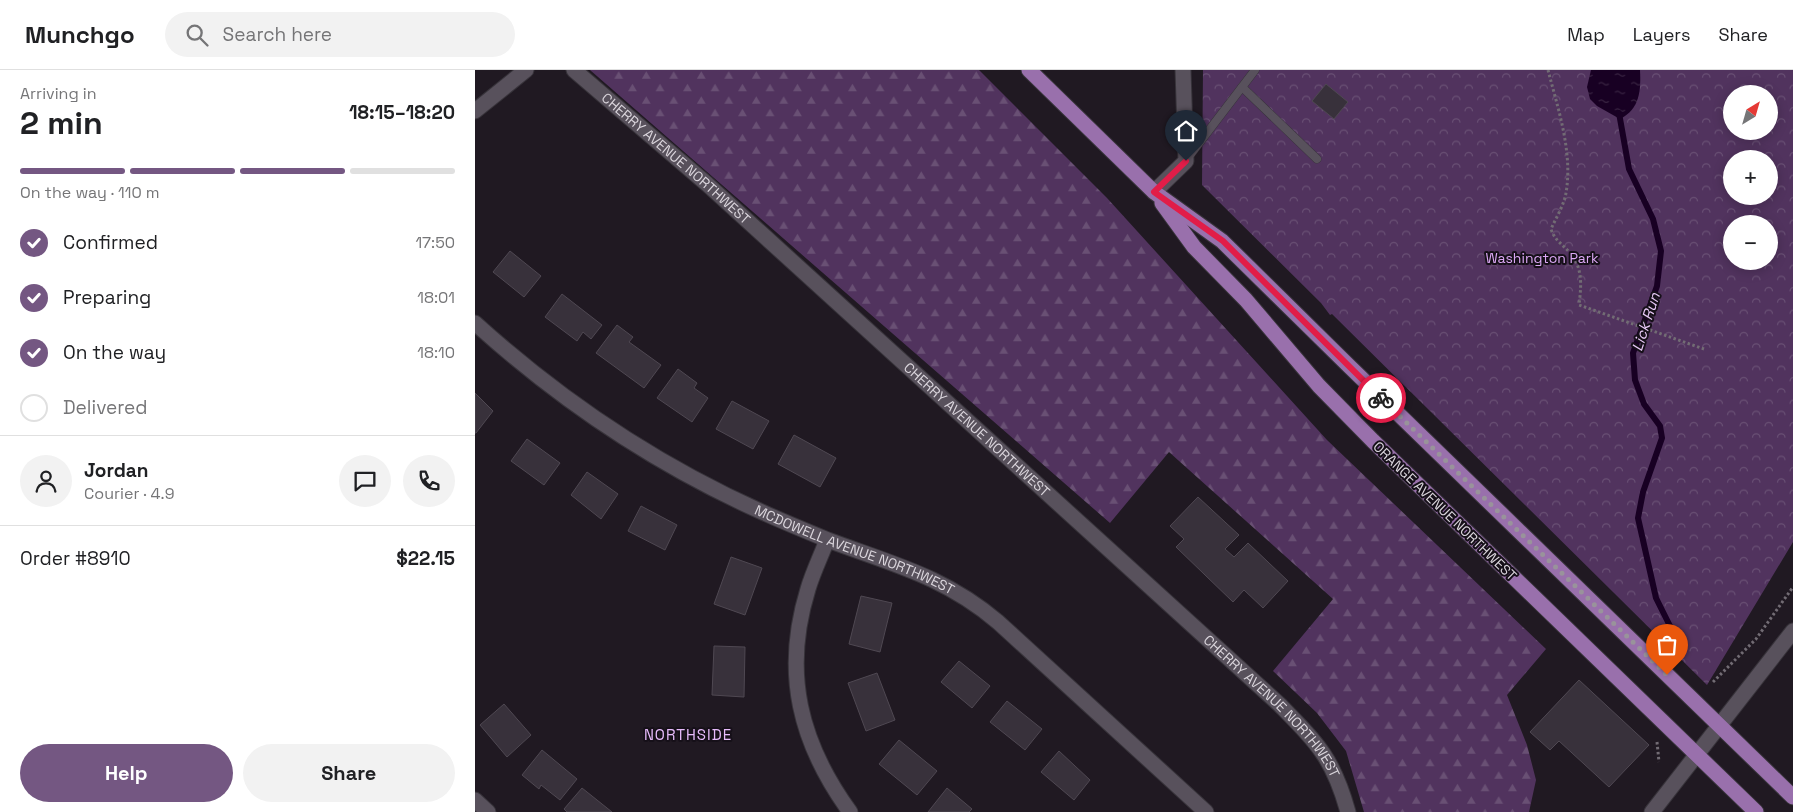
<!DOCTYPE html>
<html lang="en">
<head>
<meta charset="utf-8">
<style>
	:root { --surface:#fff; --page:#f2f2f2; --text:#202124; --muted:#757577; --line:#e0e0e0; --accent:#745782 }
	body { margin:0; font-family:"Space Grotesk",sans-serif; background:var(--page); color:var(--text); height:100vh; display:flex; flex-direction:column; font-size:19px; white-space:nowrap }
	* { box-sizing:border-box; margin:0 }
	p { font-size:16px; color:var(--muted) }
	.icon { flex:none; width:28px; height:28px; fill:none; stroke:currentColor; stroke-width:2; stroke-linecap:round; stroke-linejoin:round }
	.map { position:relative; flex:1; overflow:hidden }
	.drawer { display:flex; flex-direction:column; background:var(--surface); width:475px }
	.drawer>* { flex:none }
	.needle { width:32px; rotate:37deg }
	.buttons { position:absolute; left:1248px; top:15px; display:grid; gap:10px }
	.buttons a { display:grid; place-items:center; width:55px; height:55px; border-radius:50%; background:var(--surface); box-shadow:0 2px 12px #0003; font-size:25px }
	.pin { position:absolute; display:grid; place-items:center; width:42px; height:42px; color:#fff; margin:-51px -21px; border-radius:50% 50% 50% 0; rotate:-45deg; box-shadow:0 0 5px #0007 }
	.pin .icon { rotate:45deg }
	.courier { position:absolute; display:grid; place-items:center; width:50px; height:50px; margin:-25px; border:4px solid #e11d48; border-radius:50%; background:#fff; color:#222; box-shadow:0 1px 6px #0007 }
	.head em { font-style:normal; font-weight:700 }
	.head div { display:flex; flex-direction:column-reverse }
	.head { display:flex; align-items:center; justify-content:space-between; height:85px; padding:0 20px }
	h1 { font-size:32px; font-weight:700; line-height:38px }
	.bar { display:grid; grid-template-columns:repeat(4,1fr); gap:8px 5px; align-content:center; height:60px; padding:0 20px }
	.bar i { height:6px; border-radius:4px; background:var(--line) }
	.bar .current { background:var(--accent) }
	.bar p { grid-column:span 4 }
	.line { display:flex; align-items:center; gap:12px; padding:0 20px; border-top:1px solid var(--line) }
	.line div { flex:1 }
	.round { display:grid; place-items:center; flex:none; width:52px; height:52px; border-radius:26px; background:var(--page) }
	ol { padding:0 20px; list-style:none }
	li { display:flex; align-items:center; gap:15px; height:55px }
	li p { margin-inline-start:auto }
	li .icon { padding:5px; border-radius:50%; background:var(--accent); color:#fff; stroke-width:4 }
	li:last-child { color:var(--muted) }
	li i { width:28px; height:28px; border:2px solid var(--line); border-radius:50% }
	.button { display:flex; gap:10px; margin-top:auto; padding:10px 20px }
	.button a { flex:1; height:58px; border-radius:30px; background:var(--accent); color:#fff; font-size:20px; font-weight:700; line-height:58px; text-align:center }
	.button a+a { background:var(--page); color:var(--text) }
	header { display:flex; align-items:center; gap:30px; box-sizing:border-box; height:70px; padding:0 25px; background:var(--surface); border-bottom:1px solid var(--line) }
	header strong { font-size:24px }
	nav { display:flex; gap:28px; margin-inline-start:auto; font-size:18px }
	.search { width:350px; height:45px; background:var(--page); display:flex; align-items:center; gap:12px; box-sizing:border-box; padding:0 18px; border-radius:28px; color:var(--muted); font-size:19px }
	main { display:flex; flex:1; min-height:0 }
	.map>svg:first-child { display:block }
	.forest { fill:url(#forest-firs) }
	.park { fill:url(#park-crowns); fill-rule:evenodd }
	.water { fill:url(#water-ripples) }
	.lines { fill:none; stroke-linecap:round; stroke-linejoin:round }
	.stream { stroke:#180023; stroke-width:6 }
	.building { fill:#38313b; stroke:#4f4852 }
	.lane-casing { stroke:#37333a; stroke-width:9 }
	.street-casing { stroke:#37333a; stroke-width:17 }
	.secondary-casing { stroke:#37333a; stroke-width:17 }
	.primary-casing { stroke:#37333a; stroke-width:17 }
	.path { stroke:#726c74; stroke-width:3; stroke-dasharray:2.5 2.5; stroke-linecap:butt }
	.lane { stroke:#58515c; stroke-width:8 }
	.street { stroke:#58515c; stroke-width:15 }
	.secondary { stroke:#58515c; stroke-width:15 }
	.primary { stroke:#9970ac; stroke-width:15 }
	.done { stroke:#99939b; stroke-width:5; stroke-dasharray:0 9 }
	.route { stroke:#e11d48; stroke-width:6 }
	.labels { text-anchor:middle; stroke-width:4; stroke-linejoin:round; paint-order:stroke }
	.street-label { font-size:14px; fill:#dad5dc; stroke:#161019 }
	.park-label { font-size:14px; fill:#dca8f5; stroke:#161019 }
	.water-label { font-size:15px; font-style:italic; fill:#eacbf9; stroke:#161019 }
	.neighbourhood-label { font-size:15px; letter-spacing:1px; fill:#e8bcfd; stroke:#161019 }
</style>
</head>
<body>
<header>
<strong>Munchgo</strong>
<div class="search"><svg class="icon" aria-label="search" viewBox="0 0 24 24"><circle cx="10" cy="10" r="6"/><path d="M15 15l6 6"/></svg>Search here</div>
<nav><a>Map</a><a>Layers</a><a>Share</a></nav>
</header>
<main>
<section class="drawer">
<div class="head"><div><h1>2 min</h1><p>Arriving in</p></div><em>18:15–18:20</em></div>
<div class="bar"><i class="current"></i><i class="current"></i><i class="current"></i><i></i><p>On the way · 110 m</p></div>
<ol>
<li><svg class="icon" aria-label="check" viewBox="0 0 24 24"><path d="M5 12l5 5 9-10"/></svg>Confirmed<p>17:50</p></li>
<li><svg class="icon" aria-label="check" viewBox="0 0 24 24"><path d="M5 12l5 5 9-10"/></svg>Preparing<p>18:01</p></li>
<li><svg class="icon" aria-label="check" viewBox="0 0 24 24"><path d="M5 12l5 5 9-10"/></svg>On the way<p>18:10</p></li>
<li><i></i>Delivered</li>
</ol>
<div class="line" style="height:90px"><a class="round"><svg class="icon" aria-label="person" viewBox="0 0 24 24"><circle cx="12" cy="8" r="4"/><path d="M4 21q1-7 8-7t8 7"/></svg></a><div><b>Jordan</b><p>Courier · 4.9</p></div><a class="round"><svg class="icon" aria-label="chat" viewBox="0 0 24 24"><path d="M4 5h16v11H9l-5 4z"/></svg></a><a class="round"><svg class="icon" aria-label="phone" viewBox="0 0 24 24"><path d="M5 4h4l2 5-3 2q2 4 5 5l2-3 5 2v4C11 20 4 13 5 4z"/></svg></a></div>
<div class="line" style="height:65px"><div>Order #8910</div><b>$22.15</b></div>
<div class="button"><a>Help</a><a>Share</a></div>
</section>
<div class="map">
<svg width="1318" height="742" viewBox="0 0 1318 742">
	<defs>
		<pattern id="forest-firs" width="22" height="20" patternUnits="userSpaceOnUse" patternTransform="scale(1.25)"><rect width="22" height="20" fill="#51335e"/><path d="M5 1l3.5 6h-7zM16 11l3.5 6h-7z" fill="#695074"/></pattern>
		<pattern id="park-crowns" width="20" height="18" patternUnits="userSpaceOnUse" patternTransform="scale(1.25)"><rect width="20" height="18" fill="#51335e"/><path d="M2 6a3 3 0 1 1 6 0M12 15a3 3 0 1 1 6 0" fill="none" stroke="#695074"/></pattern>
		<pattern id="water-ripples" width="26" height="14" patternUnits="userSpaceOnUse" patternTransform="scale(1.25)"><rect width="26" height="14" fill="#180023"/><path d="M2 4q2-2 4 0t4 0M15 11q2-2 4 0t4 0" fill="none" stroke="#392442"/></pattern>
	</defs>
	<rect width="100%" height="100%" fill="#201922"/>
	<polygon class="forest" points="115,0 504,0 632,128 852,370 1071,579 1032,625 1052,675 1061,710 1054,742 889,742 871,681 842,643 798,601 858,529 694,382 635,453"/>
	<path class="park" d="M728 0H1318V472L1232 615 857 244 855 245 846 233 727 115ZM1256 24H1294V61H1256ZM1256 89H1294V126H1256ZM1256 154H1294V191H1256Z"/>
	<path class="water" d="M1116 0H1165C1166 20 1165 39 1145 49L1122 36 1115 29 1112 17Z"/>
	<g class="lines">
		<polyline class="stream" points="1144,43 1154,99 1178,149 1186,181 1182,216 1158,283 1160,310 1169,334 1185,356 1187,368 1168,422 1163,448 1181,528 1195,556"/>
	</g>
	<g class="building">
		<polygon points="851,14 873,32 859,49 837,31"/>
		<polygon points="35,181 66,206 49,227 18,202"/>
		<polygon points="87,224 127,255 116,269 108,262 102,271 70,247"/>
		<polygon points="142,255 158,267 154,272 186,295 169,318 121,283"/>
		<polygon points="203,299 222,313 219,318 233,328 217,352 182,328"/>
		<polygon points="0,323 18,341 1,363 0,363"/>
		<polygon points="257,331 294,351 278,379 241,359"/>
		<polygon points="319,365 361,388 345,417 303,394"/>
		<polygon points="52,369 85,393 69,415 36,391"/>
		<polygon points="112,402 143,424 126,449 96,425"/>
		<polygon points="723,427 764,465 750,479 759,487 773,473 813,511 788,538 769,520 758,532 701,477 709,469 695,456"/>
		<polygon points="166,436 202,455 190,480 153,461"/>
		<polygon points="256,487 287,498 270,545 239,534"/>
		<polygon points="386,526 417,533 405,582 374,574"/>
		<polygon points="239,576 270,577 269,627 237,625"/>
		<polygon points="484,591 515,616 497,638 466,612"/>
		<polygon points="402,603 420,650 391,661 373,613"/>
		<polygon points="1104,610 1174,675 1134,717 1084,671 1075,680 1055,662"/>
		<polygon points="532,631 567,659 550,680 515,652"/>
		<polygon points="29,634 56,665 32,687 5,655"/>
		<polygon points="424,670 462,701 442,725 404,694"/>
		<polygon points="67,680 102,709 85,730 66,715 64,719 47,705"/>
		<polygon points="584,681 615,710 599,730 566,702"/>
		<polygon points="107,718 137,742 92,742 89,739"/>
		<polygon points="472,718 497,739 494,742 453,742"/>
	</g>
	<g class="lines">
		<g class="lane-casing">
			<g id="lane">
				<polyline points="767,17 842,89"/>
				<polyline points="712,89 780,0"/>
			</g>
		</g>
		<g class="street-casing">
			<g id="street">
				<path id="s1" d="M99 0 232 114 805 635C843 674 858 688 873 742"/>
				<polyline points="679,122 711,91 708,0"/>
				<path id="s2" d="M0 253C85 330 182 395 287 442 309 452 331 461 353 470 417 494 469 506 523 552L731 742"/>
				<path d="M352 470C346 486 338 502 333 519 307 603 325 673 375 742"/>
				<polyline points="0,730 13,742"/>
			</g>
		</g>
		<g class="secondary-casing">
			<g id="secondary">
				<polyline points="0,41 51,0"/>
				<polyline points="1177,742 1318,561"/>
			</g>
		</g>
		<g class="primary-casing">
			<g id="primary">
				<polyline points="554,0 679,122 747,171 875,297 1318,727"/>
				<polyline points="687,133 719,177 771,230 844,316 898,371 1281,742"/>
			</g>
		</g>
		<g class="path">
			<path d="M1073 0C1083 39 1098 82 1091 123 1089 135 1081 148 1076 159 1080 172 1091 176 1098 187 1108 201 1106 219 1104 235L1229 279"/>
			<polyline points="1238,612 1281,569 1318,517"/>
			<polyline points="1182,672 1184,692"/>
		</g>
		<use href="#lane" class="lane"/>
		<use href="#street" class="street"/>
		<use href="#secondary" class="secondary"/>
		<use href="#primary" class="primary"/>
	</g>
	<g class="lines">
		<polyline class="done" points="906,328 1192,605"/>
		<polyline class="route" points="711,91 679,122 748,171 906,328"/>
	</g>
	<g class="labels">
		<g class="street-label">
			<text dy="5" stroke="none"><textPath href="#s1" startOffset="135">CHERRY AVENUE NORTHWEST</textPath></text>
			<text dy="5" stroke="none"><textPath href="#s1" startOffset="540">CHERRY AVENUE NORTHWEST</textPath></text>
			<text transform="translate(970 441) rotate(44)" y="5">ORANGE AVENUE NORTHWEST</text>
			<text dy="5" stroke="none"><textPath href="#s2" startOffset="445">MCDOWELL AVENUE NORTHWEST</textPath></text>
			<text dy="5" stroke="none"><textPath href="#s1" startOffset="945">CHERRY AVENUE NORTHWEST</textPath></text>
		</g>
		<g class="park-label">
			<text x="1067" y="193">Washington Park</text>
		</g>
		<g class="water-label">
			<text transform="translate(1171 252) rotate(-72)" y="5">Lick Run</text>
		</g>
		<g class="neighbourhood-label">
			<text x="213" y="670">NORTHSIDE</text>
		</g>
	</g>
</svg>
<div class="buttons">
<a><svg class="needle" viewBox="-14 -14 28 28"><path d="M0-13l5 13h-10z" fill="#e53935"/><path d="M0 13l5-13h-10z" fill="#757577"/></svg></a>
<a>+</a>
<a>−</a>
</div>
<div class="pin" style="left:1192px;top:605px;background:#ea580c"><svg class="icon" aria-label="bag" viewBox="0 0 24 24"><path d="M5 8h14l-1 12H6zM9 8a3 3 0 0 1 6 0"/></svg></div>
<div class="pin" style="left:711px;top:91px;background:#1f2937"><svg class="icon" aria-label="home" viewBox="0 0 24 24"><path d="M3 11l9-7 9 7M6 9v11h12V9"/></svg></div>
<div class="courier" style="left:906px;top:328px"><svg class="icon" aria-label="bike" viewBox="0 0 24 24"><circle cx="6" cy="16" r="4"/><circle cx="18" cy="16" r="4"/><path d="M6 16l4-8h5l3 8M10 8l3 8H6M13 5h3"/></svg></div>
</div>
</main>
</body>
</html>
